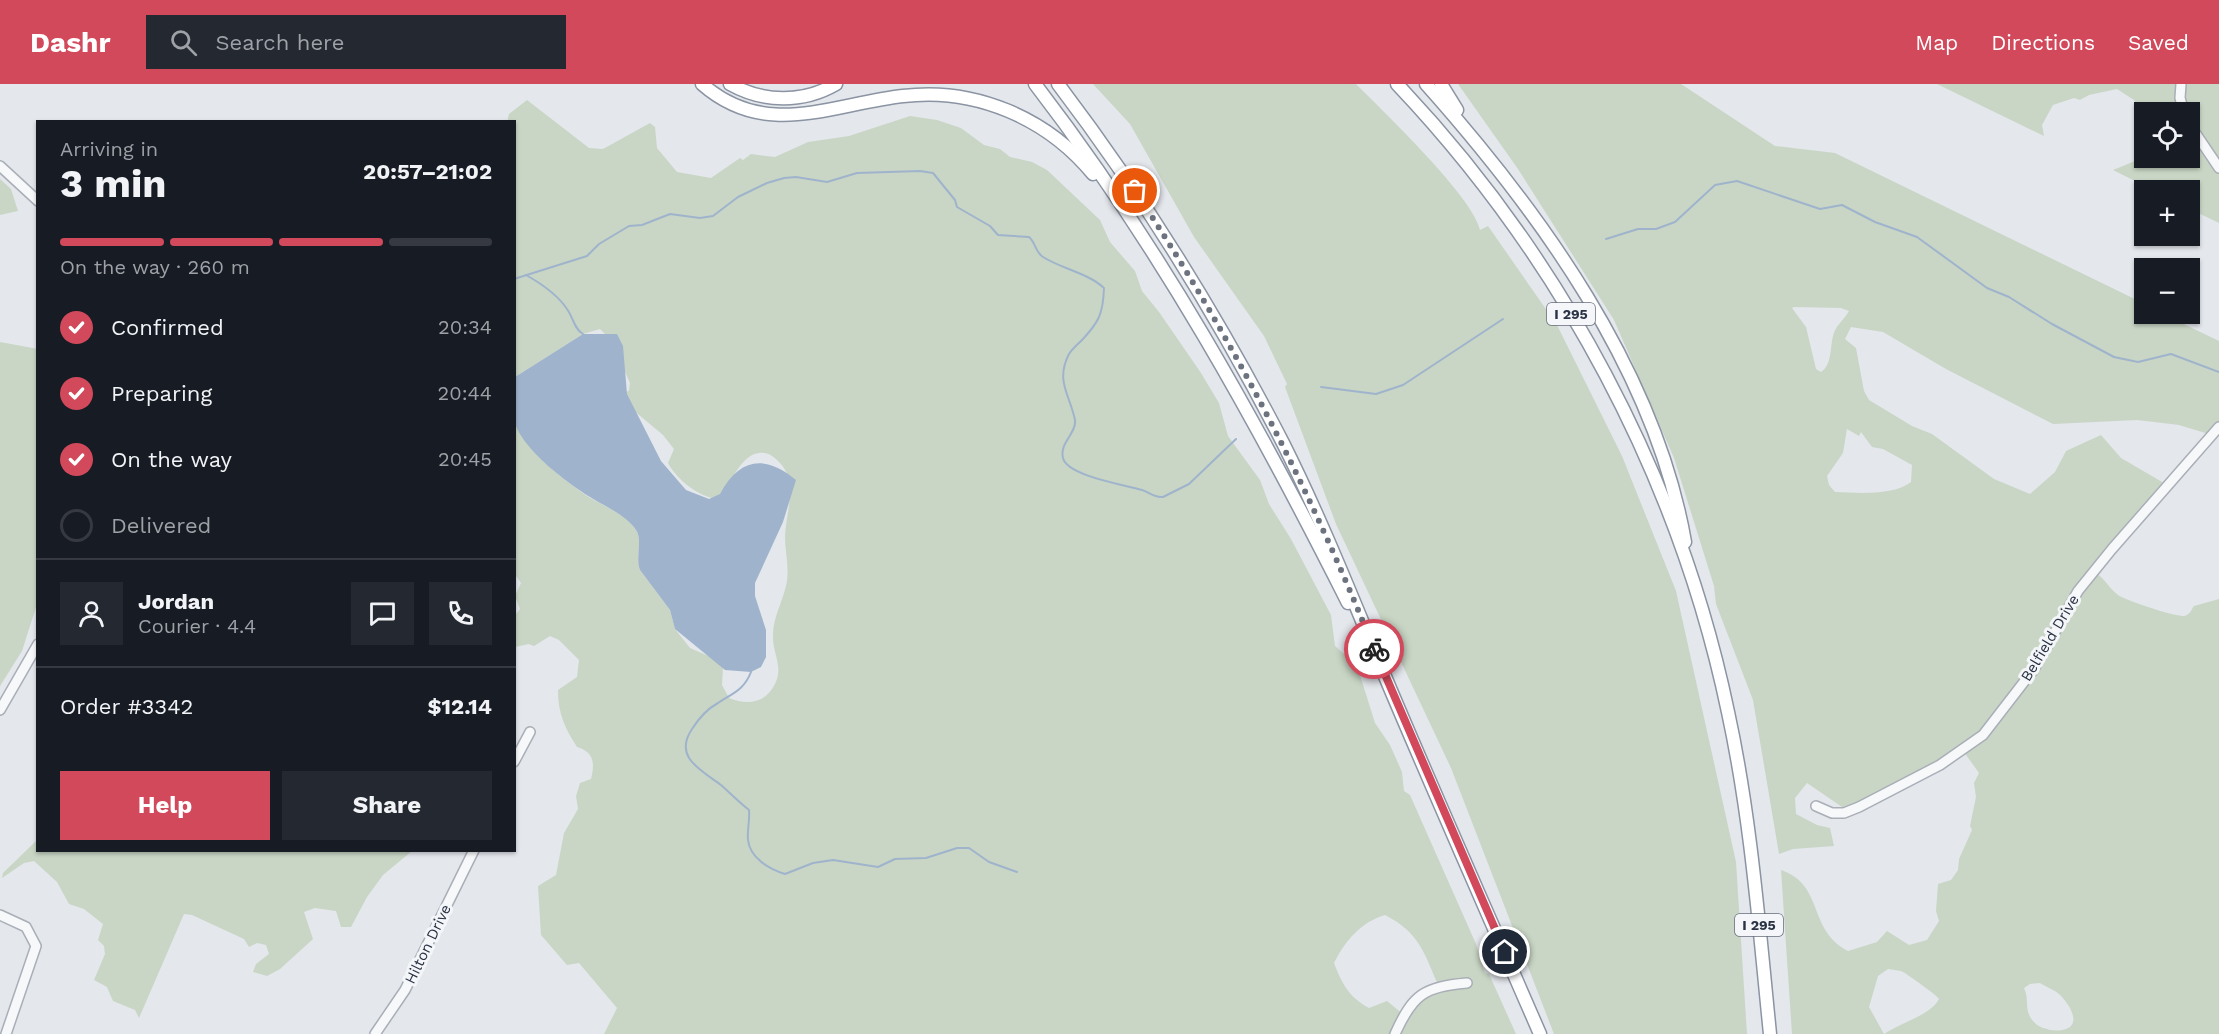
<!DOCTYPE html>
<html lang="en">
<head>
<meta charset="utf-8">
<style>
	:root { --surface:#171b24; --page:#242831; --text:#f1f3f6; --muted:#9ea1a6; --line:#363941; --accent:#d1495b }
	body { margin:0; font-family:"Work Sans",sans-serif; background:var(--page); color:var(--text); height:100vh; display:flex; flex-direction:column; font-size:22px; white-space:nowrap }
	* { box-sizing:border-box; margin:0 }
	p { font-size:20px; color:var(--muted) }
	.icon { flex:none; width:33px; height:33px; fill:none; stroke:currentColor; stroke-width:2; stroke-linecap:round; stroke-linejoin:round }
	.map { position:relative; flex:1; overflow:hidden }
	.side { position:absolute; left:36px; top:36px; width:480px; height:732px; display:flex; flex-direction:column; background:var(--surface); border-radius:0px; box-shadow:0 2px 4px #0004 }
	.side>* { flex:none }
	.buttons { position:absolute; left:2134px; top:18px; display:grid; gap:12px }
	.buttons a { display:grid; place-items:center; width:66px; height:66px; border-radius:0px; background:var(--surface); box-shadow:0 2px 4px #0004; font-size:30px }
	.pin { position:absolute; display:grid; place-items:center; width:51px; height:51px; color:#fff; margin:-26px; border:3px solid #fff; border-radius:50%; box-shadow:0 2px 6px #0007 }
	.courier { position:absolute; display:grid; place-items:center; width:60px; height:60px; margin:-30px; border:4px solid #d1495b; border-radius:50%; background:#fff; color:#222; box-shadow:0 2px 8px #0007 }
	.head em { font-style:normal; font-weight:700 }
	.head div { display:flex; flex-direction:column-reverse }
	.head { display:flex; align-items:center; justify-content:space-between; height:102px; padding:0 24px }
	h1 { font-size:39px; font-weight:700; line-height:45px }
	.bar { display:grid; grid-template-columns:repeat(4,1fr); gap:9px 6px; align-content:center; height:72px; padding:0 24px }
	.bar i { height:8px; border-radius:4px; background:var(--line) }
	.bar .current { background:var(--accent) }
	.bar p { grid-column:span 4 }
	.line { display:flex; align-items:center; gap:15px; padding:0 24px; border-top:2px solid var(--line) }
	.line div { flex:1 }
	.round { display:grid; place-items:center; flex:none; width:63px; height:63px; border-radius:0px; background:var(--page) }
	ol { padding:0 24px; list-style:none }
	li { display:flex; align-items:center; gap:18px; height:66px }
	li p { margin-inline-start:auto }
	li .icon { padding:6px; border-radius:50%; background:var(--accent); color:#fff; stroke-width:4 }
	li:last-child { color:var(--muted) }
	li i { width:33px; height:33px; border:3px solid var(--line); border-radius:50% }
	.cta { display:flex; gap:12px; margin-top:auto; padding:12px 24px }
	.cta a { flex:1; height:69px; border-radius:0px; background:var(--accent); color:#fff; font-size:24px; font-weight:700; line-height:69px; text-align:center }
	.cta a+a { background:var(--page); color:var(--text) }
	header { display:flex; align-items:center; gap:36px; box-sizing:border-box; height:84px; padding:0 30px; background:var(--accent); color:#fff }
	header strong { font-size:28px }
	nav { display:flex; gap:33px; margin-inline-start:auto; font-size:21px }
	.search { width:420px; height:54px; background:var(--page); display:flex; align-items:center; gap:15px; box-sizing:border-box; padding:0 21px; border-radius:0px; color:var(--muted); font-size:22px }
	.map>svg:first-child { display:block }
	.green { fill:#c9d6c5; fill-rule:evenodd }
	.water { fill:#9fb4cc }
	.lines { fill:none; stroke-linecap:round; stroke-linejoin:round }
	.stream { stroke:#9fb4cc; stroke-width:2 }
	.minor-casing { stroke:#a9aeb7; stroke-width:12 }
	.highway-casing { stroke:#8b94a3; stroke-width:15 }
	.minor { stroke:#f7f8fa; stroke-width:9 }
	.highway { stroke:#fff; stroke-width:12 }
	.done { stroke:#6c737f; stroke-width:6; stroke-dasharray:0 10.8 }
	.route { stroke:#d1495b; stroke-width:8 }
	.labels { text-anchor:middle; stroke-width:6; stroke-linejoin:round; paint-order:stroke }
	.shield { fill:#f4f6f9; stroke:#676e7b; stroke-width:1.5 }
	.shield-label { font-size:14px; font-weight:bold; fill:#2b3445 }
	.street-label { font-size:15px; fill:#2b3445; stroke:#f4f6f9 }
</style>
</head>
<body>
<header>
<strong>Dashr</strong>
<div class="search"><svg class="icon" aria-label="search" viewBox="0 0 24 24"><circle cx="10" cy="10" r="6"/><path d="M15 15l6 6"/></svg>Search here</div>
<nav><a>Map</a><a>Directions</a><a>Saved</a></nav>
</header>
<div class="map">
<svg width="2219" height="950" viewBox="0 0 2219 950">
	<rect width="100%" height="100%" fill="#e4e7ec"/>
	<g class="green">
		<path d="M1093 0H1356C1383 27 1474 114 1480 146L1488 142 1557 241 1622 372 1676 507 1736 778 1747 950H1554L1451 684 1336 440 1285 303 1287 300 1264 252 1194 153 1130 40Z"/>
		<path d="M1458 0H1681L1775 62 1835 69 2145 220V230H2163L2219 257V343L2212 351 2179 341 2137 336 2053 340 1946 285 1883 248 1851 243 1845 255 1856 264 1864 307 1869 316 1912 342 1932 350 1994 395 2030 410 2055 388 2066 367 2101 351 2121 374 2169 402 2095 488C2105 495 2109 504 2118 511 2124 516 2176 533 2184 532 2190 531 2191 526 2194 522L2219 515V950H1792L1781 786C1825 801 1807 846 1848 867L1877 858 1887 847 1909 861 1927 856 1939 837 1936 827 1938 800 1951 796 1958 786 1959 775 1972 746 1970 742 1976 713 1974 699 1979 689 1964 668 1845 725 1807 699 1795 714 1796 730 1817 741 1830 744 1834 762 1793 765 1779 770 1753 616 1716 520 1714 502 1674 374 1614 236 1518 85ZM1794 223 1841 224 1849 227C1844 236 1835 242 1833 252 1830 264 1832 281 1821 288L1816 285 1806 243 1792 224ZM1847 345 1859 352 1861 348 1872 363 1883 365 1912 381 1911 398C1893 412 1857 409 1835 408L1829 401 1827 392 1843 369ZM1888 885C1892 886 1899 886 1903 888 1907 890 1938 912 1939 915 1931 931 1900 939 1884 950L1869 923 1878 892ZM2040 899C2046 903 2055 906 2060 911 2076 927 2083 950 2050 946 2044 944 2038 943 2034 938 2023 927 2030 916 2024 904L2030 900Z"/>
		<polygon points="1937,0 2219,0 2219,139 2190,125 2190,106 2153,106 2113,86 2145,73 2190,74 2190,28 2145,28 2145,34 2134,16 2117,5 2089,11 2080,16 2074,14 2053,21 2042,41 2044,52"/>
		<path d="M527 16 589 64 603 65 650 39 655 43 657 64 677 88 711 94 740 74 743 76 751 70 775 73 808 58 849 52 910 32 937 36 961 44 984 61 1000 65 1010 73 1032 78 1047 86 1100 136 1110 158 1135 187 1142 207 1159 228 1201 289 1219 319 1228 352 1260 396 1269 420 1291 455 1331 531 1335 562 1354 579 1360 591 1375 639 1390 661 1402 688 1404 707 1410 711 1476 860 1485 889 1489 890 1516 950H604L617 924 579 879 567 881 541 851 538 802 556 791 564 749 578 725 576 712 580 699 591 695C595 679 594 668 577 663 565 644 558 630 558 606L577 593 579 576 559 556 550 552 534 562 529 560 515 563V531L520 525 515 512 521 499 514 489 515 336C527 368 559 392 587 412 603 422 625 429 636 446 643 457 635 474 640 486L670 526 675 545 690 564 713 574 723 584 722 601 729 614C747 621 765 620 775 600 784 582 772 569 773 551 773 534 782 519 786 502 790 485 785 469 785 452 786 427 799 398 779 378 773 372 768 368 759 369 738 372 732 402 717 415 699 413 676 395 668 379L674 365 663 351 620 315 629 306 630 299 612 257 600 245 583 250 515 293 514 38H507L509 30ZM1385 831C1420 849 1424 869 1439 903L1420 911 1404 931 1387 917 1369 924C1349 913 1342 900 1334 879 1345 857 1361 838 1385 831Z"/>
		<polygon points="0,95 11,105 18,127 0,131"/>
		<polygon points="0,258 38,265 37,520 22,567 0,602"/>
		<polygon points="37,756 38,766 412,767 383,791 367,813 351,843 341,843 336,827 315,824 304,828 313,855 280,885 267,892 253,888 256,880 269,870 266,861 257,859 249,863 244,855 192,831 184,830 139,934 135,926 113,917 107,903 94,896 105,870 104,862 98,856 103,840 84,825 69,820 57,798 34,777 24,779 2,794 3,789"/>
	</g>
	<path class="water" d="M583 250H617L623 262 627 310 661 377 686 406 709 415 720 410C739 374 765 370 796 396L783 438 755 499V512L766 546V573L761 583 751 588 725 586 675 545 670 526 640 486C635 474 643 456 636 446 627 432 608 424 595 416 571 402 519 364 514 335 513 322 514 307 515 293Z"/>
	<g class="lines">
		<g class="stream">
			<polyline points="1606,155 1638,145 1656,145 1675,138 1715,101 1737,97 1820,125 1842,121 1875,138 1917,153 1987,204 2009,213 2052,240 2114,273 2138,278 2171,270 2219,288"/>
			<path d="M526 191C542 200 557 210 567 225 573 233 574 245 583 250"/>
			<path d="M514 195 587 172 599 160 629 142 642 141 670 130 700 134 713 132 738 113 767 99 784 94 796 93 827 98 857 89 920 87 933 89 955 116 957 123 990 142 998 151 1029 153C1036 159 1035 168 1043 173 1062 185 1088 189 1104 204 1103 230 1099 238 1082 256 1078 260 1072 265 1069 270 1055 297 1070 311 1075 336 1077 349 1059 359 1063 374 1067 392 1126 401 1142 406 1149 408 1154 414 1163 413L1189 400 1236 355"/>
			<polyline points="1321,303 1376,310 1403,301 1503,235"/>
			<path d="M751 588C744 606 733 609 718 619 707 625 699 634 692 645 673 673 701 686 721 701 730 709 739 718 749 726 750 736 747 746 748 756 750 774 769 785 785 790L813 779 833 776 878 783 895 775 926 774 957 764H969L989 778 1017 788"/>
		</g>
		<g class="minor-casing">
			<g id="minor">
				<polyline points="2181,0 2180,14 2184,28"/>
				<polyline points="2190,41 2219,84"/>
				<polyline points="0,82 38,117"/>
				<polyline points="0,626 38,560"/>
				<polyline points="514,678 530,648"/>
				<polyline points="1816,722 1832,729 1844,729 1859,723 1940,681 1983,651 2034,585 2078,507 2112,465 2219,343"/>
				<polyline points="0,831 26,843 36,862 6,950"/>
				<polyline points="375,950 405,906 474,766"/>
				<path d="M1395 950C1413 910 1424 903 1467 899"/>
			</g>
		</g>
		<g class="highway-casing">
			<g id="highway">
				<path d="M702 0C766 56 831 20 903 12 975 3 1047 34 1093 90"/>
				<path d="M730 0C764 19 803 19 836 0"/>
				<path d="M1035 0C1159 161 1257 338 1348 519"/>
				<path d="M1058 0C1144 113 1218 233 1283 359 1321 435 1352 513 1384 590 1435 711 1488 830 1540 950"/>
				<path d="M1397 0C1561 173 1679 393 1728 628 1751 734 1759 842 1770 950"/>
				<path d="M1426 0C1540 128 1655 286 1685 458"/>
				<polyline points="1441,0 1457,26"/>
			</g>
		</g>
		<use href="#minor" class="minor"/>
		<use href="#highway" class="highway"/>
	</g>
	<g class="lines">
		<path class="done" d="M1135 107C1231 251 1310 405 1374 565"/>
		<polyline class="route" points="1374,565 1505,868"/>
	</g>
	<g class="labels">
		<g class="shield">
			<rect x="1547" y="219" width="48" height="22" rx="4.5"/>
			<rect x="1735" y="830" width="48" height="22" rx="4.5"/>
		</g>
		<g class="shield-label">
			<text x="1571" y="235">I 295</text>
			<text x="1759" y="846">I 295</text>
		</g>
		<g class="street-label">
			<text transform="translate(2050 554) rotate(-59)" y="5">Belfield Drive</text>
			<text transform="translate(428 860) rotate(-64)" y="5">Hilton Drive</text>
		</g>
	</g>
</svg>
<div class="buttons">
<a><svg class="icon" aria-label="locate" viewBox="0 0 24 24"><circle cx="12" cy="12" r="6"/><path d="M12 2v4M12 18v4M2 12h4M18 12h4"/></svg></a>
<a>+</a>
<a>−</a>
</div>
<div class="pin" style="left:1135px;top:107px;background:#ea580c"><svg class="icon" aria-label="bag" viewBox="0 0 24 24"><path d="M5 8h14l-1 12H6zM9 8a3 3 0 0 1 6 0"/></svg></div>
<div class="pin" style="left:1505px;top:868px;background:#1f2937"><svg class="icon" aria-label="home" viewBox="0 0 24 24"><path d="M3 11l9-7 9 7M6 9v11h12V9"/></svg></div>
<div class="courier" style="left:1374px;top:565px"><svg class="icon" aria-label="bike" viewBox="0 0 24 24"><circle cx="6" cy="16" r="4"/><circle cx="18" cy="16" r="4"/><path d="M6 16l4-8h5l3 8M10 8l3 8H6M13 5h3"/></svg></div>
<section class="side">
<div class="head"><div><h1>3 min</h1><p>Arriving in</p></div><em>20:57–21:02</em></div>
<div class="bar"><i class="current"></i><i class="current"></i><i class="current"></i><i></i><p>On the way · 260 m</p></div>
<ol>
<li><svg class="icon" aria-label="check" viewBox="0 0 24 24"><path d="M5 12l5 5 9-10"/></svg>Confirmed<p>20:34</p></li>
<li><svg class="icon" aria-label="check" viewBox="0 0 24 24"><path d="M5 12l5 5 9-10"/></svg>Preparing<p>20:44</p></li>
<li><svg class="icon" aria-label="check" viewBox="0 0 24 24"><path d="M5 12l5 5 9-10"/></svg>On the way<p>20:45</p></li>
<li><i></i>Delivered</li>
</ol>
<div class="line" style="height:108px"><a class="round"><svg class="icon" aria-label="person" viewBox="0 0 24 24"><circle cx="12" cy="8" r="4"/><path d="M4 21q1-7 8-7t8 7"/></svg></a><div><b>Jordan</b><p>Courier · 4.4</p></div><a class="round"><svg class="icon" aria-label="chat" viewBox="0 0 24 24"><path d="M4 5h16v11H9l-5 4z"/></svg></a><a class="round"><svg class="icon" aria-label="phone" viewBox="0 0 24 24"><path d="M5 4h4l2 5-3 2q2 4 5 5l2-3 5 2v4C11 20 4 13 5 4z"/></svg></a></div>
<div class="line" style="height:78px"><div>Order #3342</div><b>$12.14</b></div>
<div class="cta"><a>Help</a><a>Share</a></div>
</section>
</div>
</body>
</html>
